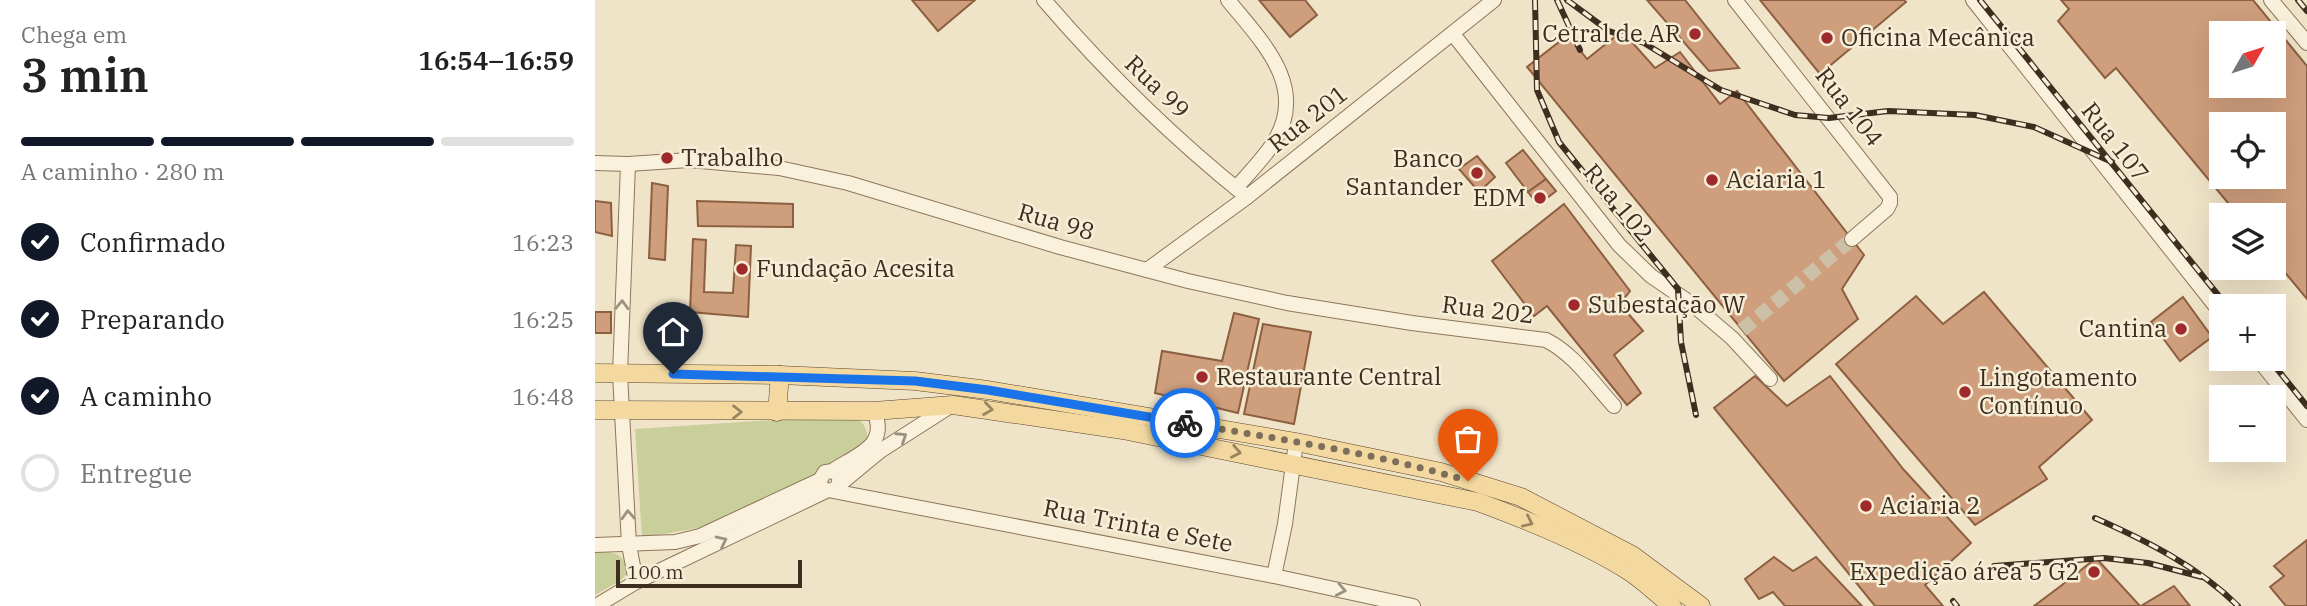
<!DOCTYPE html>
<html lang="pt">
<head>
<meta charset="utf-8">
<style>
	:root { --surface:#fff; --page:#f6f6f6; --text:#222; --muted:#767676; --line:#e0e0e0; --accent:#111827 }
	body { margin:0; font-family:"IBM Plex Serif",serif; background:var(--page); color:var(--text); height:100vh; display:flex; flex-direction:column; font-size:26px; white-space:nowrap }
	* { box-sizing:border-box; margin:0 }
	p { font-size:23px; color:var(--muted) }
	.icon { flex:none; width:38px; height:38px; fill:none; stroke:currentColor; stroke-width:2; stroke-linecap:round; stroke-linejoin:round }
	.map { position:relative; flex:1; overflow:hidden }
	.sheet { display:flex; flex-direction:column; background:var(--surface); width:595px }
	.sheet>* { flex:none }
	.needle { width:46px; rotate:51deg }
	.buttons { position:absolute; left:1614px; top:21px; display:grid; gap:14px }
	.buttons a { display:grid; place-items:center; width:77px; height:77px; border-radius:0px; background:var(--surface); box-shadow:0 7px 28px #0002; font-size:35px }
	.scale { position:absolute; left:21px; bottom:18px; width:186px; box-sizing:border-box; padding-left:7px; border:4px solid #3d2e20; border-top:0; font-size:19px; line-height:24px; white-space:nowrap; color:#3d2e20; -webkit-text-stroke:5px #f7eed8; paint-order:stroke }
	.pin { position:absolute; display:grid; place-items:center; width:60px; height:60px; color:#fff; margin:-72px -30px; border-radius:50% 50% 50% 0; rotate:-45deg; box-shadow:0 0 7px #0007 }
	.pin .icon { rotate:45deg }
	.courier { position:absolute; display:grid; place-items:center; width:70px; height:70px; margin:-35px; border:5px solid #1a73e8; border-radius:50%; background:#fff; color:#222; box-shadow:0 2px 9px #0007 }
	.summary em { font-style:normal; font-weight:600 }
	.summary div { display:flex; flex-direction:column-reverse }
	.summary { display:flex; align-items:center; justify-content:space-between; height:119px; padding:0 21px }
	h1 { font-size:46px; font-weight:600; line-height:52px }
	.bar { display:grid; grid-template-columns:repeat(4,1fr); gap:10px 7px; align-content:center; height:84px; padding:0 21px }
	.bar i { height:9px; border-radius:5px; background:var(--line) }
	.bar .current { background:var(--accent) }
	.bar p { grid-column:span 4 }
	ol { padding:0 21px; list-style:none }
	li { display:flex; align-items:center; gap:21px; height:77px }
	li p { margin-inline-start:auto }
	li .icon { padding:7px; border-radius:50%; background:var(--accent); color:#fff; stroke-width:4 }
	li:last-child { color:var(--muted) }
	li i { width:38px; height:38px; border:4px solid var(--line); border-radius:50% }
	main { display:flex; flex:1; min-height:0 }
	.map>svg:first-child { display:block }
	.green { fill:#c9cf9b }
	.building { fill:#cf9f7d; stroke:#8d5f41; stroke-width:2; fill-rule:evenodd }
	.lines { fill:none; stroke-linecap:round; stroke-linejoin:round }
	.minor-tunnel { stroke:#ccc0a6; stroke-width:14; stroke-dasharray:14 7; stroke-linecap:butt }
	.minor-casing { stroke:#8d765c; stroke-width:16 }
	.major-casing { stroke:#5b4430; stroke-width:19 }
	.minor { stroke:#faf1dc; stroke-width:14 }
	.major { stroke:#f3d9a0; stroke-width:18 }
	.rail-casing { stroke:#3d2e20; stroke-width:6 }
	.rail { stroke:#f7eed8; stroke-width:3.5; stroke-dasharray:10; stroke-linecap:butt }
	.oneway { stroke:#9c907e }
	.oneway2 { stroke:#988460 }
	.done { stroke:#7c6e5b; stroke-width:7; stroke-dasharray:0 12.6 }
	.route { stroke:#1a73e8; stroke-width:9 }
	.poi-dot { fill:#9e2a2b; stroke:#f7eed8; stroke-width:2.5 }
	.labels { text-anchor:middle; stroke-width:5; stroke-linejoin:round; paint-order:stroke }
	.poi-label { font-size:24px; fill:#3d2e20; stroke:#f7eed8; text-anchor:start }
	.street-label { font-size:24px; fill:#3d2e20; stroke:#f7eed8 }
</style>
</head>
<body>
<main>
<section class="sheet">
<div class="summary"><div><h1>3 min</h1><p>Chega em</p></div><em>16:54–16:59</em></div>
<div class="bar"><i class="current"></i><i class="current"></i><i class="current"></i><i></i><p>A caminho · 280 m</p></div>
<ol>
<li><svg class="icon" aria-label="check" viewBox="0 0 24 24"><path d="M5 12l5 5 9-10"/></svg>Confirmado<p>16:23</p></li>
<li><svg class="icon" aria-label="check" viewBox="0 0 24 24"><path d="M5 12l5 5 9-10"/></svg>Preparando<p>16:25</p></li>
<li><svg class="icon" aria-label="check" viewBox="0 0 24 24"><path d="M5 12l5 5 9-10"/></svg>A caminho<p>16:48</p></li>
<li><i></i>Entregue</li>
</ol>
</section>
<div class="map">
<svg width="1712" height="606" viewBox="0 0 1712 606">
	<rect width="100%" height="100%" fill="#f0e4c8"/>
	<g class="green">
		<path d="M255 415C267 420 271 425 273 438L263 452 164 503 113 526 47 538 40 429Z"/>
		<path d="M0 552C20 553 31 551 31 575L25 581 0 595Z"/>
	</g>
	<g class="building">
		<polygon points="317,0 380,0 343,31"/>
		<polygon points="664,0 710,0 722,15 695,37"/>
		<polygon points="1052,0 1090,0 1144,68 1114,71"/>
		<polygon points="1165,0 1309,0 1311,2 1225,74"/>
		<path d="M1466 0H1658L1712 66V299L1678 258V215H1643L1521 68 1510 78 1463 21 1474 9ZM1626 33H1678V86H1626ZM1626 124H1678V177H1626Z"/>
		<polygon points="1027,31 1060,68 1085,52 1125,104 1142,91 1269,255 1247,289 1263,319 1189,381 932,67 973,35 992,59"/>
		<polygon points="928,150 951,179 933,192 911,163"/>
		<polygon points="882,156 900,177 884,192 864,169"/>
		<polygon points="951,179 961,191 943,205 933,192"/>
		<polygon points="57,183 73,186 70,260 54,258"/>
		<polygon points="0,201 16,203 17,236 0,232"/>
		<polygon points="102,201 198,204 198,227 103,226"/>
		<polygon points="969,204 1035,291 1025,304 1048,331 1019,355 1046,393 1032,405 952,306 939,316 897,261"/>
		<polygon points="98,239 111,240 109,292 138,293 141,245 156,246 153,317 95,312"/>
		<polygon points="1389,292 1497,420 1444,467 1452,479 1380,525 1241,364 1321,296 1348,324"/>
		<polygon points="1588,297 1617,337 1585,361 1556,322"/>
		<rect x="0" y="312" width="16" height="21"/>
		<polygon points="639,313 664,319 643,413 560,393 567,351 627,361"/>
		<polygon points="668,324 716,332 699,424 649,414"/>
		<polygon points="1160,376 1192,406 1235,376 1309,470 1376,543 1330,585 1348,606 1280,606 1119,408"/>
		<polygon points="1712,540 1712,606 1691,606 1675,587 1689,576 1679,566"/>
		<polygon points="1179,557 1198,571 1221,557 1267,606 1190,606 1178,592 1164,599 1150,579"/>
		<polygon points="1501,558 1545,606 1439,606 1467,585"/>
		<polygon points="1579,586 1595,606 1546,606"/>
	</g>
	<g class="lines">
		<polyline class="minor-tunnel" points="1147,330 1257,239"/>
		<g class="minor-casing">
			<g id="minor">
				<path d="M449 0C511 72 578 138 652 197"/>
				<path d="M633 0C666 41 714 86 679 142 669 158 654 173 641 188"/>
				<polyline points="1140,0 1295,197 1295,203 1292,209 1257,239"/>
				<polyline points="1378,0 1626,313"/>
				<polyline points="1676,0 1712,43"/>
				<polyline points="858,34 1024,245 1056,276 1097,304 1137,338 1175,379"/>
				<path d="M0 163 33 164 94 160 184 168 253 183 465 247 593 281 692 303 817 323 951 340C979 354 998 383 1019 406"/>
				<polyline points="33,164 25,374 34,545 41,582"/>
				<polyline points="552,270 652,197 899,0"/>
				<polyline points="1663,359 1712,420"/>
				<path d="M237 471C263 454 294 446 279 411"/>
				<polyline points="245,484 285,451 357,405"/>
				<polyline points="238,491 679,576 818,606"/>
				<polyline points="0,545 80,542 105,536 225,480"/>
				<polyline points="679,576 690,524 701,442"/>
				<path d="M1 606 41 582 231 491 241 489 245 480C243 473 238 470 230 472L225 480 226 487 231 491"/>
			</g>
		</g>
		<g class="major-casing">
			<g id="major">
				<polyline points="0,373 185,375 320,381 393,390 701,442 846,472 926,497 1037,555 1106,606"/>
				<path d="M0 410 279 411 358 405 528 430 883 502C932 520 992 544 1035 572 1050 582 1063 595 1077 606"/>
				<polyline points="182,412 185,375"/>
			</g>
		</g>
		<use href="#minor" class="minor"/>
		<use href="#major" class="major"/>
		<g class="rail-casing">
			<g id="rail">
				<polyline points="940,0 942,90 964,142 1083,289 1086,342 1101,415"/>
				<polyline points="962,0 985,50"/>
				<polyline points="972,0 1014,31 1049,43 1126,90 1200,115 1234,118 1293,111 1380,115 1439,127 1517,162"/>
				<polyline points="1385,0 1632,306"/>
				<polyline points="1703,0 1712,11"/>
				<polyline points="1674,359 1712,406"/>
				<path d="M1500 518C1550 540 1604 567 1643 606"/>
				<polyline points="1399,566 1509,558 1553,563 1607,577"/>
				<polyline points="1358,601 1362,606"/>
			</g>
		</g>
		<use href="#rail" class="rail"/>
	</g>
	<defs><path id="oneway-chevron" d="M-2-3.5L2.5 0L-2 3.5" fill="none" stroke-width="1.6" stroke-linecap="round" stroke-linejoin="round" transform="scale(1.75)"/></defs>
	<g class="oneway">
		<use href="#oneway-chevron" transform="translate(27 305) rotate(-88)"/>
		<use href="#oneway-chevron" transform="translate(307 437) rotate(-33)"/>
		<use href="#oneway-chevron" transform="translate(33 515) rotate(-93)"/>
		<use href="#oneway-chevron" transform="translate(127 541) rotate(-26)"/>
		<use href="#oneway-chevron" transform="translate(746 590) rotate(11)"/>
	</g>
	<g class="oneway2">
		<use href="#oneway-chevron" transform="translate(393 409) rotate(8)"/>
		<use href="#oneway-chevron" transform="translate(142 412)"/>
		<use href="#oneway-chevron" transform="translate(641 452) rotate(11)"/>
		<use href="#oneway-chevron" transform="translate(933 522) rotate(25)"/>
	</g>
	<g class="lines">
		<path class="done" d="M590 423C684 439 781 453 873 481"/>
		<polyline class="route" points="78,374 320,381 393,390 590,423"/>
	</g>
	<g class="poi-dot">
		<circle cx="1100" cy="34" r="7"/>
		<circle cx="1232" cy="38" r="7"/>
		<circle cx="72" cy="158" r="7"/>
		<circle cx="882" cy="173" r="7"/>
		<circle cx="1117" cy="180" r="7"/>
		<circle cx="945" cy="198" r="7"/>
		<circle cx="147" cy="269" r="7"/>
		<circle cx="979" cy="305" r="7"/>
		<circle cx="1586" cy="329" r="7"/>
		<circle cx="607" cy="377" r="7"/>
		<circle cx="1370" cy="392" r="7"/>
		<circle cx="1271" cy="506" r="7"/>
		<circle cx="1499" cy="572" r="7"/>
	</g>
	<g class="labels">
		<g class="poi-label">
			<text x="1086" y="42" text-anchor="end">Cetral de AR</text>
			<text x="1246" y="46">Oficina Mecânica</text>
			<text x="86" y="166">Trabalho</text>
			<text x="868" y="167" text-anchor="end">Banco<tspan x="868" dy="28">Santander</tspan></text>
			<text x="1131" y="188">Aciaria 1</text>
			<text x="931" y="206" text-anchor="end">EDM</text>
			<text x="161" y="277">Fundação Acesita</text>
			<text x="993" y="313">Subestação W</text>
			<text x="1572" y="337" text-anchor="end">Cantina</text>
			<text x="621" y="385">Restaurante Central</text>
			<text x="1384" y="386">Lingotamento<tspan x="1384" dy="28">Contínuo</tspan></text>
			<text x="1285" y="514">Aciaria 2</text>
			<text x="1485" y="580" text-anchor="end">Expedição área 5 G2</text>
		</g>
		<g class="street-label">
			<text transform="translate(562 87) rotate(44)" y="8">Rua 99</text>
			<text transform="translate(1254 107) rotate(52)" y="8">Rua 104</text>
			<text transform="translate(713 119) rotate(-38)" y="8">Rua 201</text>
			<text transform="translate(1520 142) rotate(52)" y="8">Rua 107</text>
			<text transform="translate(1023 203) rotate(50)" y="8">Rua 102</text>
			<text transform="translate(461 222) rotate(16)" y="8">Rua 98</text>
			<text transform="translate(893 310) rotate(7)" y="8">Rua 202</text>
			<text transform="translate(543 526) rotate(11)" y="8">Rua Trinta e Sete</text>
		</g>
	</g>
</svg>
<div class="buttons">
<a><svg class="needle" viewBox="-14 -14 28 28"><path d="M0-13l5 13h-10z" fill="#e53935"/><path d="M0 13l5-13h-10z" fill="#767676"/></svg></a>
<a><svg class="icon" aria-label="locate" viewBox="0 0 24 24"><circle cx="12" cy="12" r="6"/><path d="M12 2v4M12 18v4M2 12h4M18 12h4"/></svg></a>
<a><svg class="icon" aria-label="layers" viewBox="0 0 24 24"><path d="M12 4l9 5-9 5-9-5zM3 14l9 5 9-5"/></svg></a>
<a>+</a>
<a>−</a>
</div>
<div class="scale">100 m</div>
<div class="pin" style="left:873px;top:481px;background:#ea580c"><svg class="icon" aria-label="bag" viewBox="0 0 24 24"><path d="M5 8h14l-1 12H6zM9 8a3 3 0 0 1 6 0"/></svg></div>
<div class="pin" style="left:78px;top:374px;background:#1f2937"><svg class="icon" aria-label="home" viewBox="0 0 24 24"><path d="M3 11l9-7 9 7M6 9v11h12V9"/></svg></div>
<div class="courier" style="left:590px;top:423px"><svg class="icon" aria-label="bike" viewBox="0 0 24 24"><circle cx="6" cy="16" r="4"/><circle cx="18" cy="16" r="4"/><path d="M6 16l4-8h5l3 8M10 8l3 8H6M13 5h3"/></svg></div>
</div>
</main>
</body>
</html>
